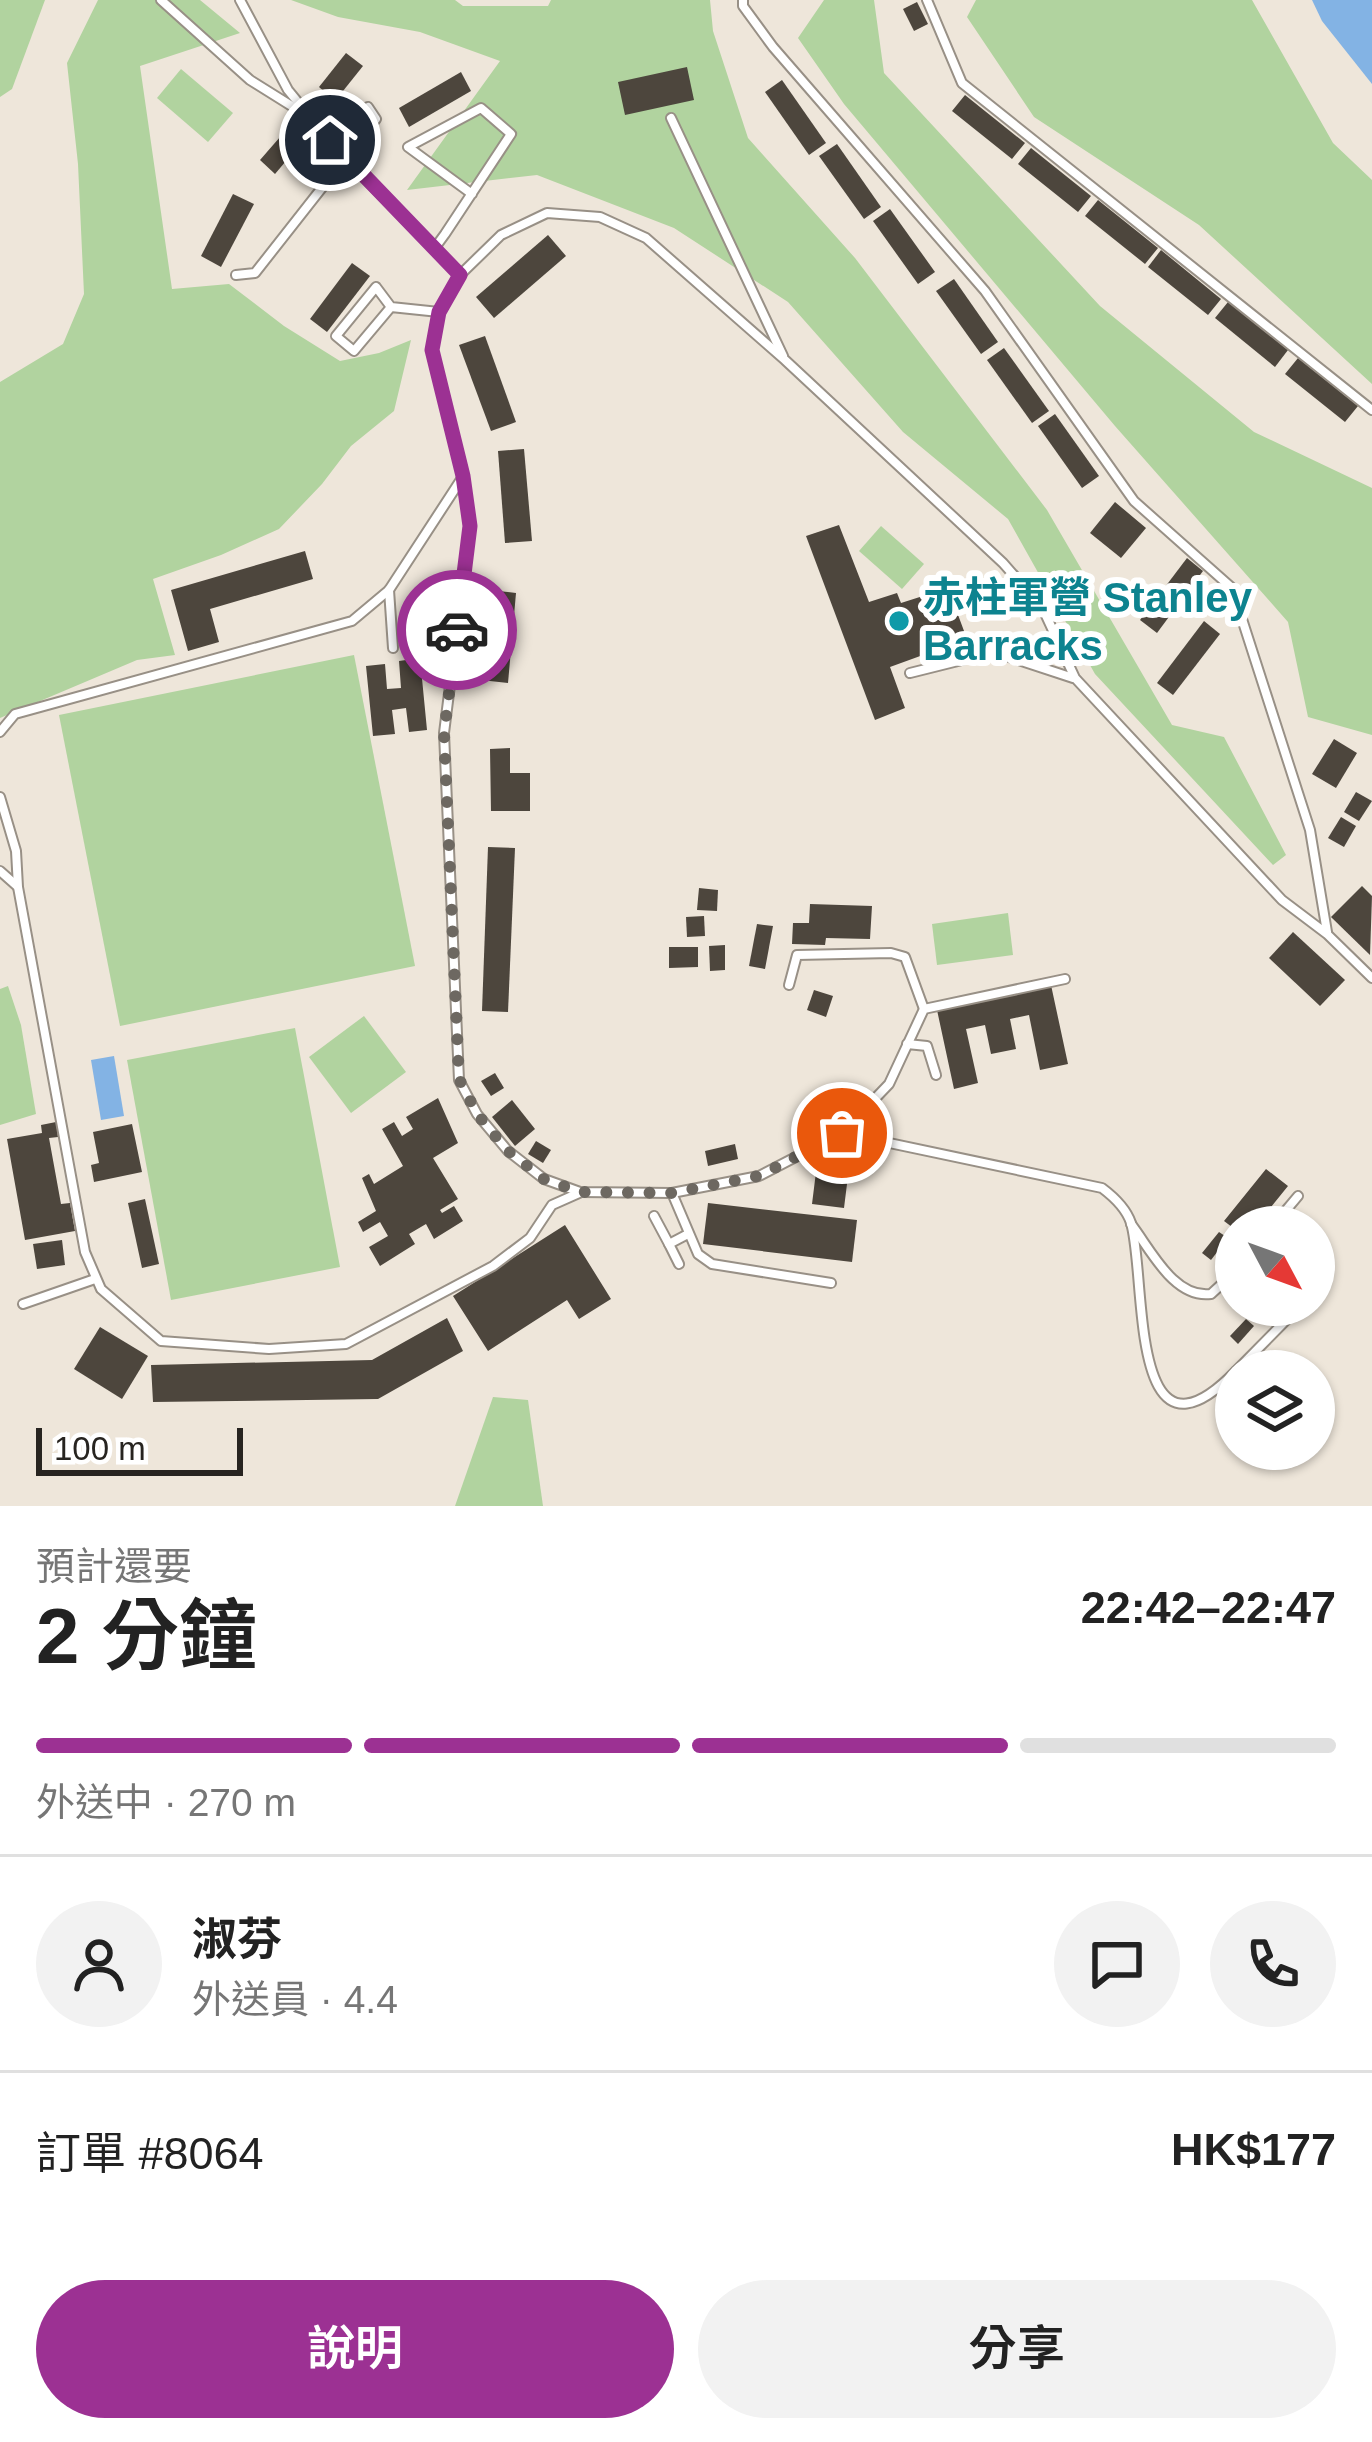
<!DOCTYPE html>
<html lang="zh-TW">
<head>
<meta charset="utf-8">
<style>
	:root { --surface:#fff; --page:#f2f2f2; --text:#222; --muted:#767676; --line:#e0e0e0; --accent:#9c3193 }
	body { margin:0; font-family:Helvetica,"Noto Sans TC",sans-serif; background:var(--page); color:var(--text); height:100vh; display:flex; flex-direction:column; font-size:45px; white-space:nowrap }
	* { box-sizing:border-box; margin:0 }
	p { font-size:39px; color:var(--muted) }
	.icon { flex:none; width:66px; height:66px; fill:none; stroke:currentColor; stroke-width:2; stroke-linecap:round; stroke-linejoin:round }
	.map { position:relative; height:1506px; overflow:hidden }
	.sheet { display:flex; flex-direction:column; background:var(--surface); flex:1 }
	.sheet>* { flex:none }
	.needle { width:78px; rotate:131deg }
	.fabs { position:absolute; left:1215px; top:1206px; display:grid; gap:24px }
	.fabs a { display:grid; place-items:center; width:120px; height:120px; border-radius:50%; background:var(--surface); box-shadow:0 3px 9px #0004; font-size:60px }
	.scale { position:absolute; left:36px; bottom:30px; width:207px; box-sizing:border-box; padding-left:12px; border:6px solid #272420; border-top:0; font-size:33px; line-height:42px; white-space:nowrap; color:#272420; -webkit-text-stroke:9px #fff; paint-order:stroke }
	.pin { position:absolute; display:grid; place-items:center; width:102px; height:102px; color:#fff; margin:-51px; border:6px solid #fff; border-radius:50%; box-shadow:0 3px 12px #0007 }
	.courier { position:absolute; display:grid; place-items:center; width:120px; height:120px; margin:-60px; border:9px solid #9c3193; border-radius:50%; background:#fff; color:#222; box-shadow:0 3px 15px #0007 }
	.head em { font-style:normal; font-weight:600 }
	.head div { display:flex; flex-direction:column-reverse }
	.head { display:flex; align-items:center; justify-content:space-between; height:204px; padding:0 36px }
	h1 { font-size:78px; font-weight:600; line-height:90px }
	.bar { display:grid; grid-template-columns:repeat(4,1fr); gap:18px 12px; align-content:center; height:144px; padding:0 36px }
	.bar i { height:15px; border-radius:9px; background:var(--line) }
	.bar .active { background:var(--accent) }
	.bar p { grid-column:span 4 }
	.line { display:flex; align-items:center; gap:30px; padding:0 36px; border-top:3px solid var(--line) }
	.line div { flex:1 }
	.round { display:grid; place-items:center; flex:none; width:126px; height:126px; border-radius:63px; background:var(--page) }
	.button { display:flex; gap:24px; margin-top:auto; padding:24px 36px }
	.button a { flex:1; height:138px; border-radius:72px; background:var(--accent); color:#fff; font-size:48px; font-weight:600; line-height:138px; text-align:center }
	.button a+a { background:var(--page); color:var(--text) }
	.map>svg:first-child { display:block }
	.green { fill:#b1d39f }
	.water { fill:#83b3e4 }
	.building { fill:#4d463d }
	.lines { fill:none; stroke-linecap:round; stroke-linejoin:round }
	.service-casing { stroke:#989086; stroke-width:12 }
	.service { stroke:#fff; stroke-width:8 }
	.done { stroke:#6d6861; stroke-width:12; stroke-dasharray:0 21.6 }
	.route { stroke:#9c3193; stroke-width:15 }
	.culture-dot { fill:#0f9aa8; stroke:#fff; stroke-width:4.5 }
	.labels { text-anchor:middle; stroke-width:12; stroke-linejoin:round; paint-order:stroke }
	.culture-label { font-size:42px; font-weight:bold; fill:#0d838f; stroke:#fff; text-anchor:start }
</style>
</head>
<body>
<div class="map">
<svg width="1372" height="1506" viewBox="0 0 1372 1506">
	<rect width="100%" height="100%" fill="#eee6da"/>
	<g class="green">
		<polygon points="0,0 45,0 12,89 0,97"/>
		<polygon points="98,0 200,0 240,33 140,66 172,289 229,284 284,326 340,361 379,353 411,340 394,411 351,446 322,484 279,529 221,555 153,579 175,655 137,660 0,718 0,382 63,344 84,294 78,164 67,63"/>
		<polygon points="291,0 455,0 463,6 548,6 551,0 710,0 713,31 748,138 855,258 1047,510 1172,725 1224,737 1286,855 1273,865 1095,674 1008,519 903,432 788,302 674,228 537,175 407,190 500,61 420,32 338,17"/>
		<polygon points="824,0 874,0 884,73 1100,306 1254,432 1372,488 1372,735 1308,717 1288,622 1115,426 844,104 798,38"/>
		<polygon points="976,0 1252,0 1333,143 1372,180 1372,384 1199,225 1034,117 967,17"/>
		<polygon points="181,69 233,113 208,142 157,98"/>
		<polygon points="881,526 924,564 902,589 859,551"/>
		<polygon points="354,655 415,966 120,1026 59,715"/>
		<polygon points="1008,913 1013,955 937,965 932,924"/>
		<polygon points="8,986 21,1025 36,1114 0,1125 0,989"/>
		<polygon points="364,1016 406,1072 351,1113 309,1057"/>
		<polygon points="295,1028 340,1267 171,1300 127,1060"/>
		<polygon points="493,1397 528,1400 543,1506 455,1506"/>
	</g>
	<g class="water">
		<polygon points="1312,0 1372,0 1372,84 1322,21"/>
		<polygon points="114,1056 124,1116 101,1120 91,1060"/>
	</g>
	<g class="building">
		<polygon points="917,2 928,24 914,31 903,9"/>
		<polygon points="346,53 363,66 335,101 319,87"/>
		<polygon points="687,67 694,100 625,115 618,82"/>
		<polygon points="461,72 471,91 409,127 399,108"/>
		<polygon points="782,80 826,143 809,155 765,92"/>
		<polygon points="965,95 1025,143 1012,159 952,111"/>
		<polygon points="287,129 302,142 275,174 260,160"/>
		<polygon points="837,144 881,207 864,219 819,156"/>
		<polygon points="1031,148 1091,196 1078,212 1018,164"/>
		<polygon points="233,194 254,204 221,267 201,256"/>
		<polygon points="1098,200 1158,248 1145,264 1085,216"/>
		<polygon points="890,209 935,272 918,284 873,221"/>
		<polygon points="548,235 566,256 494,318 476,297"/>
		<polygon points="1161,250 1221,299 1208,315 1148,267"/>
		<polygon points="352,263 370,276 327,332 310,319"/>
		<polygon points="954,279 998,342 981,354 936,291"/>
		<polygon points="1228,302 1288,350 1275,367 1215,318"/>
		<polygon points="485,336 516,422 491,431 459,345"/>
		<polygon points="1004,348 1049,411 1032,423 987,360"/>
		<polygon points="1298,358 1358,406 1345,422 1285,374"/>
		<polygon points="1055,414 1099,476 1082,488 1038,426"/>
		<polygon points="524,449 532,541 505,543 498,451"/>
		<polygon points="1115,502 1146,528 1121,558 1090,533"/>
		<polygon points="839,525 869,602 897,593 901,603 948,588 967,639 890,667 905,708 875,720 806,536"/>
		<polygon points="305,551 313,579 210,609 219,642 188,651 171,590"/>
		<polygon points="1187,558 1203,571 1157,633 1140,620"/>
		<polygon points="489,590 516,593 508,683 481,680"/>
		<polygon points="1204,621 1220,634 1173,695 1157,683"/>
		<polygon points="420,658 427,730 409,732 406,708 392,710 395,734 373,736 366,666 385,664 387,689 401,688 399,661"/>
		<polygon points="1334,739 1357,753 1336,788 1312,774"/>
		<polygon points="510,748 510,773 530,773 530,811 491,811 490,749"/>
		<polygon points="1356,792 1372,801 1359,821 1344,812"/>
		<polygon points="1341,817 1356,826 1344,847 1328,838"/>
		<polygon points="488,847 515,848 508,1012 482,1011"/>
		<polygon points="1362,886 1372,896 1370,955 1331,917"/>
		<polygon points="699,888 718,890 717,911 697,910"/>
		<polygon points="810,904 872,906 870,939 826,938 825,945 792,944 793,923 809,923"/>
		<polygon points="704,916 705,936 687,937 686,917"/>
		<polygon points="757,924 773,926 765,969 749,966"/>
		<polygon points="1293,932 1345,980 1320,1006 1269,958"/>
		<polygon points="725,945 725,970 710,971 709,946"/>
		<polygon points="669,947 698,947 698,967 669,968"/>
		<polygon points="1051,985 1068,1064 1040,1070 1029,1015 1010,1019 1016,1049 991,1054 985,1025 966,1029 978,1083 954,1089 937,1010"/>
		<polygon points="814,990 833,996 826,1017 807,1010"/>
		<polygon points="495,1073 504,1088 491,1096 481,1081"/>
		<polygon points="438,1098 458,1143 433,1158 458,1199 440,1210 442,1213 454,1206 463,1221 434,1239 426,1224 409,1234 415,1244 380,1266 369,1247 388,1236 380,1222 363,1232 358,1222 376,1211 362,1178 369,1174 374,1184 403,1166 382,1129 394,1122 402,1136 413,1129 406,1117"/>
		<polygon points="512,1100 535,1129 515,1146 492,1117"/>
		<polygon points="56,1122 58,1137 49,1138 61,1204 70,1203 75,1231 25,1240 7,1139 42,1133 41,1125"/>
		<polygon points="132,1124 142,1172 94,1182 91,1165 99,1163 93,1132"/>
		<polygon points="536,1141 551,1150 543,1163 528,1154"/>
		<polygon points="735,1144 738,1159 708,1166 705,1151"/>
		<polygon points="817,1164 849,1168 844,1208 812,1204"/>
		<polygon points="1266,1169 1288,1186 1255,1227 1236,1227 1236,1230 1224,1221"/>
		<polygon points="145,1199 159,1264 142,1268 128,1203"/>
		<polygon points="708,1203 857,1220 852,1262 703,1244"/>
		<polygon points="565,1225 611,1299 579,1319 567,1300 488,1351 453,1296"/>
		<polygon points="1219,1232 1228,1238 1211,1260 1202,1253"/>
		<polygon points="62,1240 65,1265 37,1269 33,1244"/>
		<polygon points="447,1318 463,1351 378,1399 153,1402 151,1365 372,1360"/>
		<polygon points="1246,1319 1254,1326 1238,1344 1230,1336"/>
		<polygon points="100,1327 148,1356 122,1399 74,1369"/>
	</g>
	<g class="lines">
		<g class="service-casing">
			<g id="service">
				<polyline points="161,0 250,80 314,120 346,159 460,275"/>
				<polyline points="240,0 288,90 306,112"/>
				<polyline points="743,0 743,6 773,47 985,291 1134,501 1232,588 1310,830 1327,932"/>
				<polyline points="927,0 962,83 1372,410"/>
				<polyline points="671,118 783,356"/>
				<polyline points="434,249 445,234 511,134 481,108 408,147 472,194"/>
				<polyline points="236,275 255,273 376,119 368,107"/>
				<polyline points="391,307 354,351 336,336 376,287 391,307 439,312"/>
				<polyline points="389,590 393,648"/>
				<polyline points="910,673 994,652 1073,678"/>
				<polyline points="0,732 15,714 352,621 389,590 462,478"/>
				<polyline points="0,797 16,851 18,887 85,1252 101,1289 161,1341 269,1349 346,1344 493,1266 530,1238 552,1205 579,1193"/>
				<polyline points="0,871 17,886"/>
				<polyline points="789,985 797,955 891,953 905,957 924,1009"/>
				<polyline points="907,1044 927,1046 936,1075"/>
				<polyline points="843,1132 889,1084 924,1009 1065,979"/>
				<polyline points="672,1193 698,1254 712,1264 831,1283"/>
				<polyline points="654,1216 669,1244"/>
				<path d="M1131 1224C1151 1250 1174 1299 1211 1294L1236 1271"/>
				<polyline points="1272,1227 1298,1196"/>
				<polyline points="679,1264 669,1244 688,1234"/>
				<polyline points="1314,1292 1315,1291"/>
				<polyline points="23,1304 95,1279"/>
				<path d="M1236 1371C1127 1483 1147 1276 1131 1223 1126 1208 1114 1197 1102 1188L842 1133 759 1176 672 1193 580 1192 544 1179 508 1151 477 1114 459 1080 444 733 470 526 463 477 432 350 439 312 460 275 501 235 547 213 600 217 646 238 785 360 1003 563 1042 607 1075 678 1282 900 1327 934 1372 978"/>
				<polyline points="1236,1371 1301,1305"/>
			</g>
		</g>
		<use href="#service" class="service"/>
	</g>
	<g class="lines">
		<polyline class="done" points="457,630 444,733 459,1079 477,1114 508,1151 544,1179 580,1192 672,1193 759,1176 842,1133"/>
		<polyline class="route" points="330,140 460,275 439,312 432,350 463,476 470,526 457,630"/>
	</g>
	<circle class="culture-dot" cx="899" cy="621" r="12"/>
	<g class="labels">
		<g class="culture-label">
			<text x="923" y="612">赤柱軍營 Stanley<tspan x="923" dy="48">Barracks</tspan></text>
		</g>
	</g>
</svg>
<div class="fabs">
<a><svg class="needle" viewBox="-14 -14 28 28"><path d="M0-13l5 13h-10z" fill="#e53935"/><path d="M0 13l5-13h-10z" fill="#767676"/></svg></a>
<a><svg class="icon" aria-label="layers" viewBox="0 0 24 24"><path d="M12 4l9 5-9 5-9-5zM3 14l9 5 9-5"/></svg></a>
</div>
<div class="scale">100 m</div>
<div class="pin" style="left:842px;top:1133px;background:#ea580c"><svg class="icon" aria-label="bag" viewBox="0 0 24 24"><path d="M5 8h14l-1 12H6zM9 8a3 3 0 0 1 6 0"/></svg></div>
<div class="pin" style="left:330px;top:140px;background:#1f2937"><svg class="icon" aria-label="home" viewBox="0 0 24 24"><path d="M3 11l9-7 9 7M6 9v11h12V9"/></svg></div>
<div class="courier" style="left:457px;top:630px"><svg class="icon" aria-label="car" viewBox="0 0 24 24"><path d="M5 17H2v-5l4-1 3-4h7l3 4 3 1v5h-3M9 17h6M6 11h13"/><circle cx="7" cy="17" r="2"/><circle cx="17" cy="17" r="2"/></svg></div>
</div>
<section class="sheet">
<div class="head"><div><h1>2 分鐘</h1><p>預計還要</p></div><em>22:42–22:47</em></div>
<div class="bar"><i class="active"></i><i class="active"></i><i class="active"></i><i></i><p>外送中 · 270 m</p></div>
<div class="line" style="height:216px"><a class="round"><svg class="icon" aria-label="person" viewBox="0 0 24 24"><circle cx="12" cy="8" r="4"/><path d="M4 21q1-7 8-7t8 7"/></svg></a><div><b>淑芬</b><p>外送員 · 4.4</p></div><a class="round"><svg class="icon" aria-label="chat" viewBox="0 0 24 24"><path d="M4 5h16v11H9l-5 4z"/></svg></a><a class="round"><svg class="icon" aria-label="phone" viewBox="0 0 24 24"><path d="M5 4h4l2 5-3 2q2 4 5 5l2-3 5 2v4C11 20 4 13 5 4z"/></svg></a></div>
<div class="line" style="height:156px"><div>訂單 #8064</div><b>HK$177</b></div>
<div class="button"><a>說明</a><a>分享</a></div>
</section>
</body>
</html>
